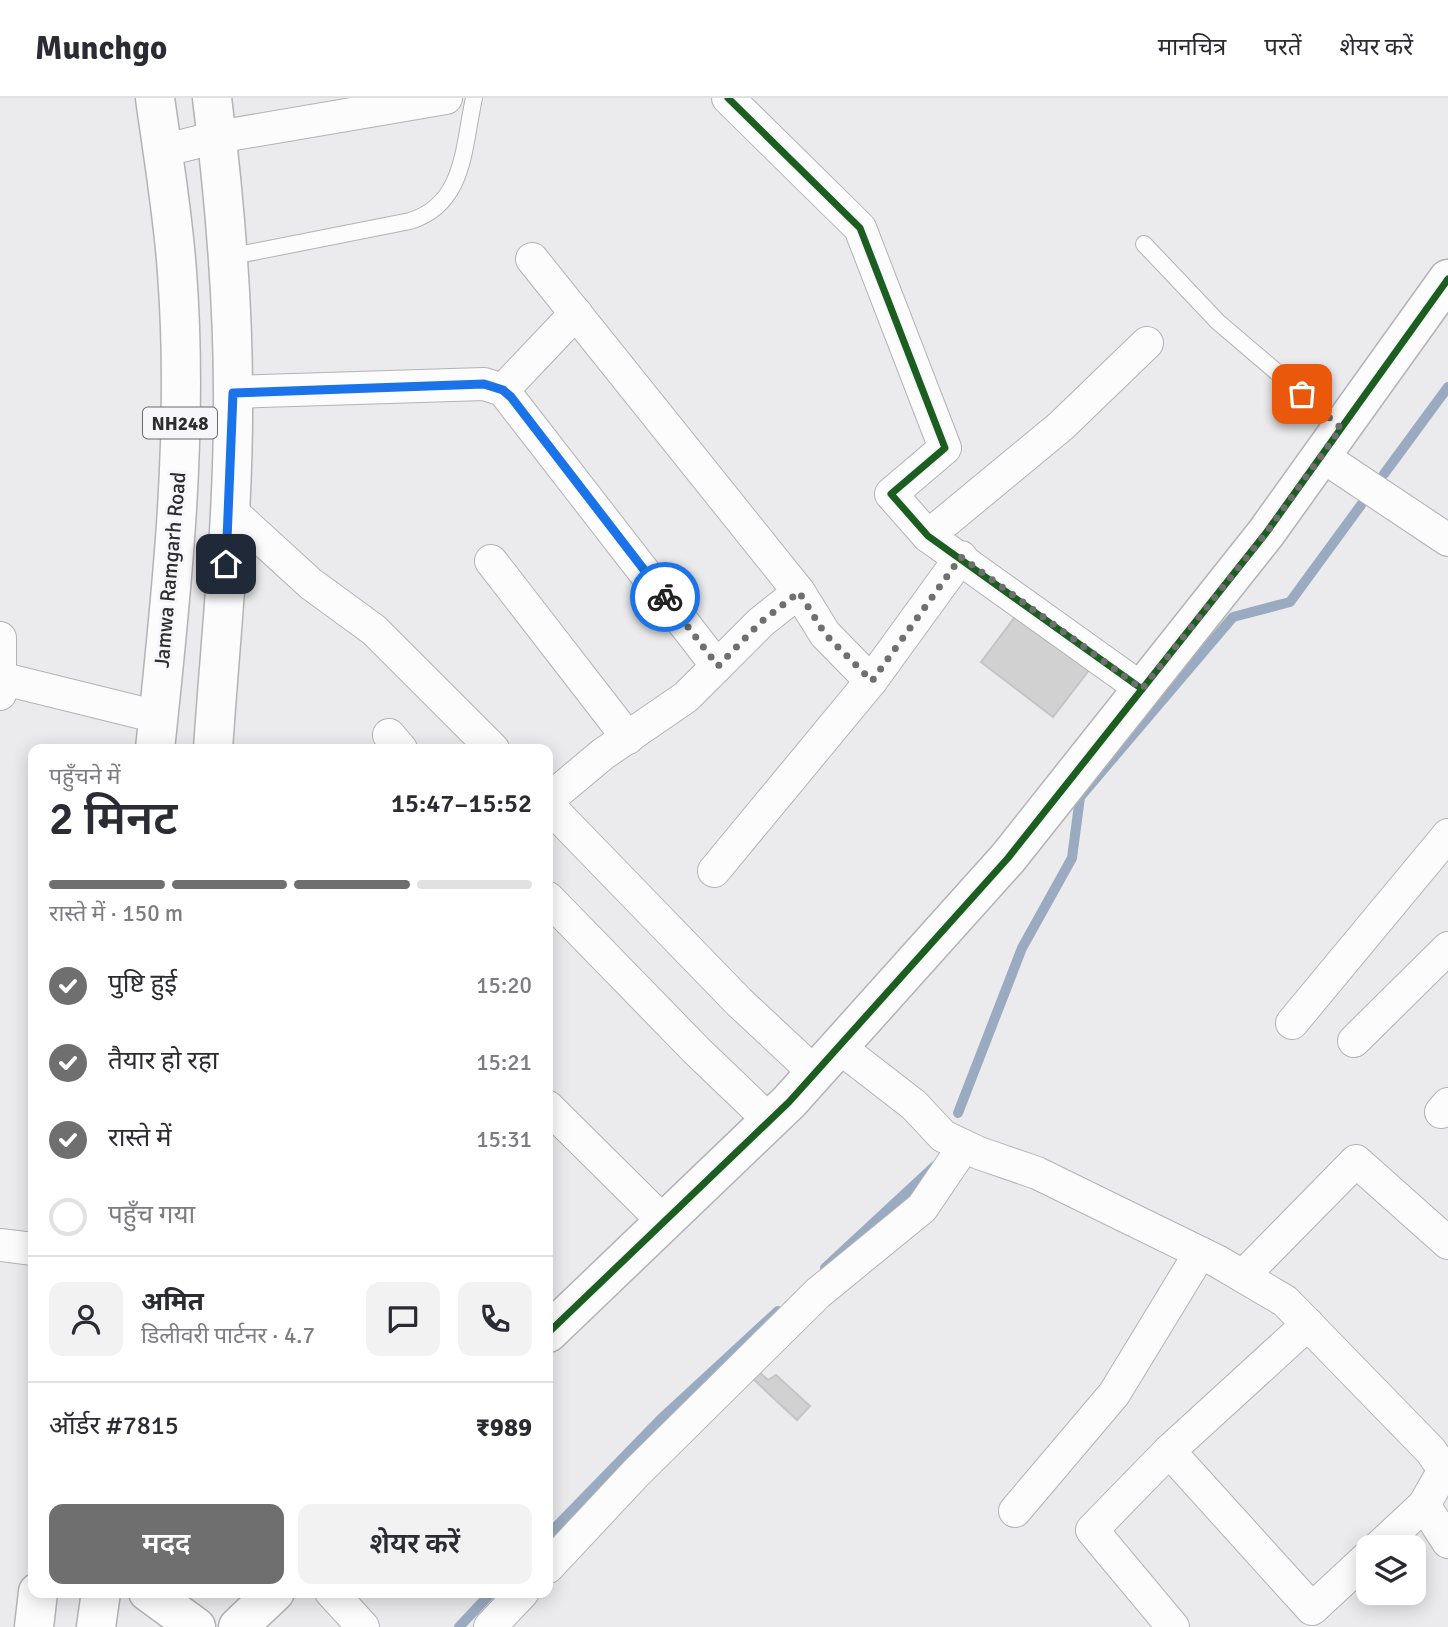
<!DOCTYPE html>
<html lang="hi">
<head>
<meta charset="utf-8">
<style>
	:root { --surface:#fff; --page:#f2f2f3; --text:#2b2b33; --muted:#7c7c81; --line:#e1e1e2; --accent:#706f70 }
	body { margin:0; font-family:Signika,"Noto Sans Devanagari",sans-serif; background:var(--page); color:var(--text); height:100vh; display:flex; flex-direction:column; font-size:26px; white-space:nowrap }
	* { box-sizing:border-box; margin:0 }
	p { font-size:23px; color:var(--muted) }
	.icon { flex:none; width:38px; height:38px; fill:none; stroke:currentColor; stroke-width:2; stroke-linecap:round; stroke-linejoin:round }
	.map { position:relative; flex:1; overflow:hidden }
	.side { position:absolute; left:28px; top:646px; width:525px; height:854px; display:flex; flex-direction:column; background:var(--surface); border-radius:14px; box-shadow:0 4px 18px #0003 }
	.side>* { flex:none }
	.tools { position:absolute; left:1356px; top:1437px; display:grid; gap:14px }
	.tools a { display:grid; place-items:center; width:70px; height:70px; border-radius:14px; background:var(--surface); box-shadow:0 4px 18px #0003; font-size:35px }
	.pin { position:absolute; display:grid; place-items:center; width:60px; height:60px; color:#fff; margin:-30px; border-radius:14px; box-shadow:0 4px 10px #0006 }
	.courier { position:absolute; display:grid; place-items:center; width:70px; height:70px; margin:-35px; border:5px solid #1a73e8; border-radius:50%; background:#fff; color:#222; box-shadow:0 2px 9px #0007 }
	.headline em { font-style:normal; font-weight:600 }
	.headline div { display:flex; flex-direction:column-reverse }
	.headline { display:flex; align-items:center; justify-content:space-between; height:119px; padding:0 21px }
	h1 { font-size:46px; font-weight:600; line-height:52px }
	.bar { display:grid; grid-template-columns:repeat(4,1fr); gap:10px 7px; align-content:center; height:84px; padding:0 21px }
	.bar i { height:9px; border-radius:5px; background:var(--line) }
	.bar .selected { background:var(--accent) }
	.bar p { grid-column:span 4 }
	.line { display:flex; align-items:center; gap:18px; padding:0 21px; border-top:2px solid var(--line) }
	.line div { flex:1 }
	.round { display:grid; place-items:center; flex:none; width:74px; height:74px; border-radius:14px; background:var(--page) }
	ol { padding:0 21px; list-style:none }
	li { display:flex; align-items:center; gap:21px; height:77px }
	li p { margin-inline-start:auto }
	li .icon { padding:7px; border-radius:50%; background:var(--accent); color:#fff; stroke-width:4 }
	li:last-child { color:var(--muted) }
	li i { width:38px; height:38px; border:4px solid var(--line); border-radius:50% }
	.cta { display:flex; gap:14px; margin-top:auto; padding:14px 21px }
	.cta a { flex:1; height:80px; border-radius:14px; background:var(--accent); color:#fff; font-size:28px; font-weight:600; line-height:80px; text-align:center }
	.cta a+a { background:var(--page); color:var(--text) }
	header { display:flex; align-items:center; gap:42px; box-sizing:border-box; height:98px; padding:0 35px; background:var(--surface); border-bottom:2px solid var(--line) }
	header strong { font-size:33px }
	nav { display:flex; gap:38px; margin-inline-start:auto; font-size:24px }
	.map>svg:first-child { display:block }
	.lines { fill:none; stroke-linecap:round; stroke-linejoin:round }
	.stream { stroke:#9aabc1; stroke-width:10 }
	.building { fill:#d2d1d2; stroke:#c4c4c4; stroke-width:2 }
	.service-casing { stroke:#b3b2b4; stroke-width:18 }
	.minor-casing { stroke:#b3b2b4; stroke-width:34 }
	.tertiary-casing { stroke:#b3b2b4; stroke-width:41 }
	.trunk-casing { stroke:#b3b2b4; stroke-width:41 }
	.service { stroke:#fcfcfc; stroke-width:16 }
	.minor { stroke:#fcfcfc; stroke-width:32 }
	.tertiary { stroke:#fcfcfc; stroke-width:38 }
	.trunk { stroke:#fcfcfc; stroke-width:38 }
	.cycleway-casing { stroke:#f7f6fa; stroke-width:11 }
	.cycleway { stroke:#1b5e20; stroke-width:7 }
	.done { stroke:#706f70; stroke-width:7; stroke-dasharray:0 12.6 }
	.route { stroke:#1a73e8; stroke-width:9 }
	.labels { text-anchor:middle; stroke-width:6; stroke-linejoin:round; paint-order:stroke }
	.shield { fill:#f7f6fa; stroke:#6a696b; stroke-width:2 }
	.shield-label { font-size:19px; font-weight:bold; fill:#2d2d2e }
	.street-label { font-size:21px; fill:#2d2d2e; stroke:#f7f6fa }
</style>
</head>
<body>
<header>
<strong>Munchgo</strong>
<nav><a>मानचित्र</a><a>परतें</a><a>शेयर करें</a></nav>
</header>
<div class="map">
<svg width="1448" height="1529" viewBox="0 0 1448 1529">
	<rect width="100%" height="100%" fill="#ebeaec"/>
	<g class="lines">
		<g class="stream">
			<polyline points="1384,376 1448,289"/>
			<polyline points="958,1015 1022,850 1072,760 1080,699 1233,519 1290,504 1361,407"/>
			<polyline points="825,1170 935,1068"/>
			<polyline points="548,1437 661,1321 778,1213"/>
			<polyline points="459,1529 492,1494"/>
		</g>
	</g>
	<g class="building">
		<polygon points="1021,511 1093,567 1053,619 981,564"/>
		<polygon points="758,1273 768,1282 776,1277 810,1308 797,1322 752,1280"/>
	</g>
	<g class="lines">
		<g class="service-casing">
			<g id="service">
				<polyline points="1144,146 1218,224 1341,329"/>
				<path d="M228 159 410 123C465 106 463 50 474 0"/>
			</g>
		</g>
		<g class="minor-casing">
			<g id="minor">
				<polyline points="728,0 860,130 945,350 891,396 928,438 1142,591"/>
				<polyline points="162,53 217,39 446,0"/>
				<polyline points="532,161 799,494 825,536 871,583"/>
				<polyline points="503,292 576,215"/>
				<polyline points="233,294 484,286 503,292 717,568"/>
				<polyline points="1322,358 1448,442"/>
				<polyline points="230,412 311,486 374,532 493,651"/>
				<polyline points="928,438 1061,328 1147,245"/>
				<polyline points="491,463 628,640"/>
				<polyline points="0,540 0,596"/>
				<polyline points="0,580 158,619"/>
				<polyline points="389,637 401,651"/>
				<polyline points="548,702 603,656 686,599 761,524 799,494"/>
				<polyline points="548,707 739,904 815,975"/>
				<polyline points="714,773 871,583 961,459"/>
				<polyline points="548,800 697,953 770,1023"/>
				<polyline points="1292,925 1448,737"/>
				<polyline points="1354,943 1448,850"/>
				<polyline points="839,949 914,1007 943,1038 979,1055 1037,1075 1217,1163 1285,1203 1431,1353 1444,1372 1448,1368"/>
				<polyline points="548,1009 664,1124"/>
				<polyline points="1441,1014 1448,1006"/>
				<polyline points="0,1147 33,1151"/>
				<polyline points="1243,1178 1356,1063 1448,1145"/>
				<polyline points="1308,1226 1169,1353 1312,1511 1368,1459"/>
				<polyline points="1169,1353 1092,1432 1173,1529"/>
				<polyline points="1444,1372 1424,1407 1448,1444"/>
				<polyline points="1015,1413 1114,1296 1200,1155"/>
				<polyline points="1379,1449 1424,1407"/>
				<polyline points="548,1469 636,1375 818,1195 922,1110 964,1048"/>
				<polyline points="331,1494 363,1529"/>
				<polyline points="490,1529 523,1494"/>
			</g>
		</g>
		<g class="tertiary-casing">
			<g id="tertiary">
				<polyline points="548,1235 789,1004 1008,760 1266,435 1448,181"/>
				<polyline points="148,1494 196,1529"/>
				<polyline points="238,1529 275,1494"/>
			</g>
		</g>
		<g class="trunk-casing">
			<g id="trunk">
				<path d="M212 0C224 96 233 199 233 296 234 415 221 533 213 651"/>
				<path d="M155 651C172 493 189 333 177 174 173 116 163 58 155 0"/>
				<polyline points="34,1529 38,1494"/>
				<polyline points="96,1529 101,1494"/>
			</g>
		</g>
		<use href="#service" class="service"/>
		<use href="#minor" class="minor"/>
		<use href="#tertiary" class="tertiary"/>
		<use href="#trunk" class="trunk"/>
		<g class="cycleway-casing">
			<g id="cycleway">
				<polyline points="728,0 860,130 945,350 891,396 928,438 1142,591"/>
				<polyline points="548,1235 789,1004 1008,760 1266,435 1448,181"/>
			</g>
		</g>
		<use href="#cycleway" class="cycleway"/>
	</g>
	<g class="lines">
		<polyline class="done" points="665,499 718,568 761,524 799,494 825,536 872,583 961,459 1142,591 1266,435 1341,330 1302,296"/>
		<polyline class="route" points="226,466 233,295 484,286 503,292 511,299 665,499"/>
	</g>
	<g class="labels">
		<rect class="shield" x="143" y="309.5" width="74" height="31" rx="5"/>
		<g class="shield-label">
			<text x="180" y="332">NH248</text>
		</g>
		<g class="street-label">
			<text transform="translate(170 472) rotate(-85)" y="7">Jamwa Ramgarh Road</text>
		</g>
	</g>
</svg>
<div class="tools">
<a><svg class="icon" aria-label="layers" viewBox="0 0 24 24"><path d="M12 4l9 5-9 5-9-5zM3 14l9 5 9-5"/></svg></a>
</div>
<div class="pin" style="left:1302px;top:296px;background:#ea580c"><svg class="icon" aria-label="bag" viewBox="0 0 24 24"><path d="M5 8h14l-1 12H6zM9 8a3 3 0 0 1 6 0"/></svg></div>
<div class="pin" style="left:226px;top:466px;background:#1f2937"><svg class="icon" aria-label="home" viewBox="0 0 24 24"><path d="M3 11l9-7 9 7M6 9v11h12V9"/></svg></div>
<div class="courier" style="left:665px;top:499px"><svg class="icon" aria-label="bike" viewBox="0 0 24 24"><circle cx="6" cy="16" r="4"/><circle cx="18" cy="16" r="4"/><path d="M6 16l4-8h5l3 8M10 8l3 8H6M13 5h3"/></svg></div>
<section class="side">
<div class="headline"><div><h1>2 मिनट</h1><p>पहुँचने में</p></div><em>15:47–15:52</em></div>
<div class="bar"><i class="selected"></i><i class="selected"></i><i class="selected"></i><i></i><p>रास्ते में · 150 m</p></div>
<ol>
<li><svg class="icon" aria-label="check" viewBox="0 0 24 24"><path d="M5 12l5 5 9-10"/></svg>पुष्टि हुई<p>15:20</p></li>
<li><svg class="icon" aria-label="check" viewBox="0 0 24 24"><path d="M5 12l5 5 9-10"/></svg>तैयार हो रहा<p>15:21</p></li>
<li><svg class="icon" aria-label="check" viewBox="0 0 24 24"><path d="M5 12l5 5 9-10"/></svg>रास्ते में<p>15:31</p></li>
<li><i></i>पहुँच गया</li>
</ol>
<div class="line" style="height:126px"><a class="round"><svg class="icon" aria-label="person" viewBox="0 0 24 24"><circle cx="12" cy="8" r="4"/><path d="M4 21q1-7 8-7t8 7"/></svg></a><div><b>अमित</b><p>डिलीवरी पार्टनर · 4.7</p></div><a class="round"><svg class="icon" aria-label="chat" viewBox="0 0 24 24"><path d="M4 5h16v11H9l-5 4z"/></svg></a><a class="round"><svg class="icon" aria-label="phone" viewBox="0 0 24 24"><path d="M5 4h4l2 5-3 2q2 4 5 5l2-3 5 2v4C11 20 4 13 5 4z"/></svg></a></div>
<div class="line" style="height:91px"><div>ऑर्डर #7815</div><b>₹989</b></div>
<div class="cta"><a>मदद</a><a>शेयर करें</a></div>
</section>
</div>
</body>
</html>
